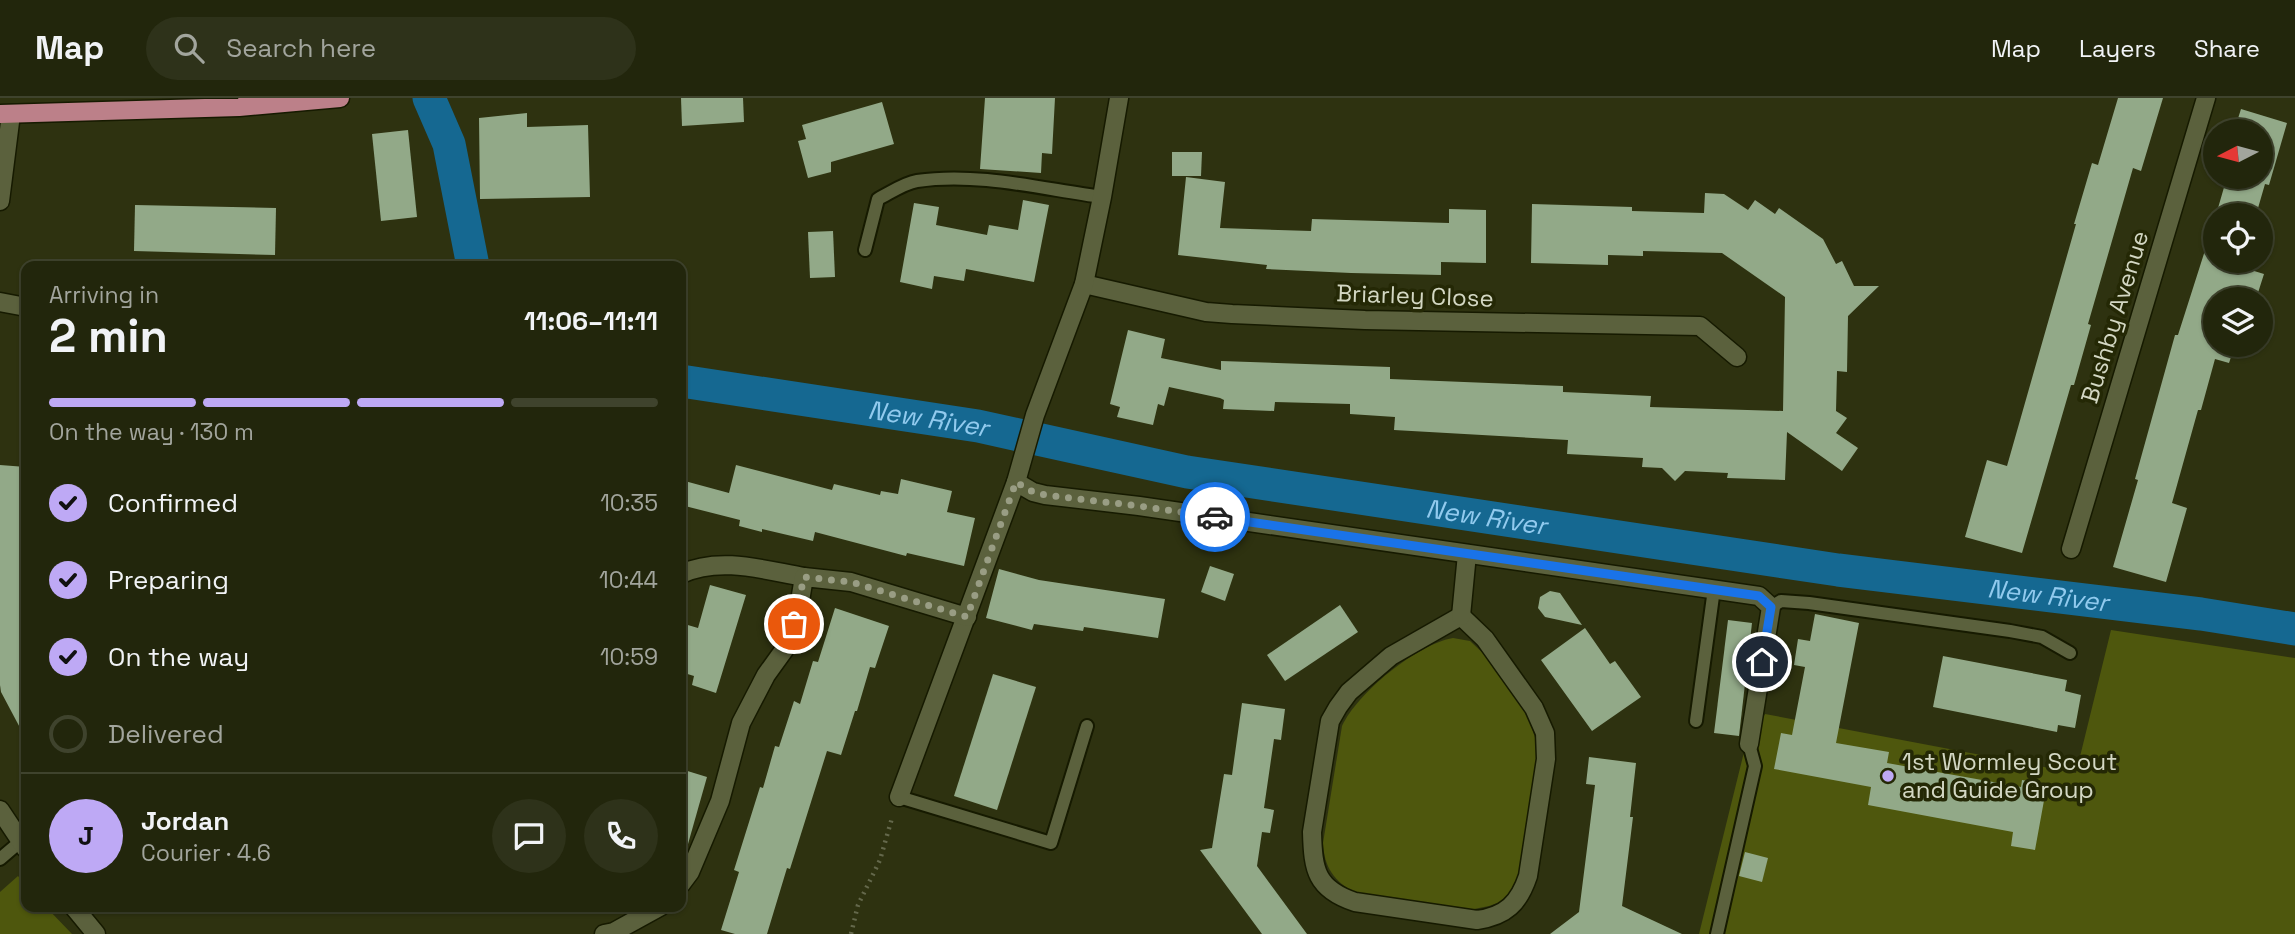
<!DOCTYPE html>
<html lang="en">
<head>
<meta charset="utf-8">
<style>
	:root { --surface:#22260c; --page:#2e321a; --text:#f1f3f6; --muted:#a2a59d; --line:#3f432d; --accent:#bea9f5 }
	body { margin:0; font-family:"Space Grotesk",sans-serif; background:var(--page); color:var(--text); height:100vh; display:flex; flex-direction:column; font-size:26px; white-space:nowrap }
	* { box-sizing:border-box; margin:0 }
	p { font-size:23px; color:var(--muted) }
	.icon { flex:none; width:38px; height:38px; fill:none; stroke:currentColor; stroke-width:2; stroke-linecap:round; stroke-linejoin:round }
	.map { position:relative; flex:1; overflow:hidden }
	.drawer { position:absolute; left:21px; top:163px; width:665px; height:651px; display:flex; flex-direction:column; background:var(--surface); border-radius:14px; box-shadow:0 2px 5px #0004,0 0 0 2px var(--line) }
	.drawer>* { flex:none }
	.needle { width:46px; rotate:264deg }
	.controls { position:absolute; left:2203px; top:21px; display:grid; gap:14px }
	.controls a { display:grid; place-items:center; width:70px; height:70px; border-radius:50%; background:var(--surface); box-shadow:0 2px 5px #0004,0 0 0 2px var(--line); font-size:35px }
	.pin { position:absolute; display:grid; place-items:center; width:60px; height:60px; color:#fff; margin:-30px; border:4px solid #fff; border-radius:50%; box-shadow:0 2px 7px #0007 }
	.courier { position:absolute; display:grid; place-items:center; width:70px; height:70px; margin:-35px; border:5px solid #1a73e8; border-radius:50%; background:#fff; color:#222; box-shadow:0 2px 9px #0007 }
	.headline em { font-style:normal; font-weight:600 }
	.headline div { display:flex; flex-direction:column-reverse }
	.headline { display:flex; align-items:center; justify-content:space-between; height:119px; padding:0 28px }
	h1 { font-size:46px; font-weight:600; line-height:52px }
	.bar { display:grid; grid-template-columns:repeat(4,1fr); gap:10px 7px; align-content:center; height:84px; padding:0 28px }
	.bar i { height:9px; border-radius:5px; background:var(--line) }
	.bar .current { background:var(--accent) }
	.bar p { grid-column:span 4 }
	.line { display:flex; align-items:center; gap:18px; padding:0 28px; border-top:2px solid var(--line) }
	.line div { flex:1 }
	.round { display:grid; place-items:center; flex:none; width:74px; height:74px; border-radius:37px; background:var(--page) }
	ol { padding:0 28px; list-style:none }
	li { display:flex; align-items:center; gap:21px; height:77px }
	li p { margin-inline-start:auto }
	li .icon { padding:7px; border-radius:50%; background:var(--accent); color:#111; stroke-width:4 }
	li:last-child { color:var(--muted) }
	li i { width:38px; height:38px; border:4px solid var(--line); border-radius:50% }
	header { display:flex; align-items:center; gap:42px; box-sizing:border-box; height:98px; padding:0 35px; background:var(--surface); border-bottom:2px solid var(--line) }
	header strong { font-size:33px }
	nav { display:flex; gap:38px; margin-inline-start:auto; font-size:24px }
	.search { width:490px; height:63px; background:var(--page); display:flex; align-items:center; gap:18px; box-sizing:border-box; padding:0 24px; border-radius:38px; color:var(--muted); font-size:26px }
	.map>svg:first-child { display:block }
	.green { fill:#4e570d }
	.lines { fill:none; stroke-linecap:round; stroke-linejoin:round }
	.canal { stroke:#156891; stroke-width:33 }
	.building { fill:#92a988 }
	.service-casing { stroke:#161a00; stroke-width:16 }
	.minor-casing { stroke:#161a00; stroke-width:21 }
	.primary-casing { stroke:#161a00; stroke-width:21 }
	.path { stroke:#64684b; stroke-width:4.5; stroke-dasharray:2 5; stroke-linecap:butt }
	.service { stroke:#5b613d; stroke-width:12 }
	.minor { stroke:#5b613d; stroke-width:18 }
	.primary { stroke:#bc8089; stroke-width:18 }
	.done { stroke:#999d84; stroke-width:7; stroke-dasharray:0 12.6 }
	.route { stroke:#1a73e8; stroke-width:9 }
	.poi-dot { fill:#bea9f5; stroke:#242805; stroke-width:2.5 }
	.labels { text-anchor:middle; stroke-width:7; stroke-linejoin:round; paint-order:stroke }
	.street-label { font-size:24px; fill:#d3d7c3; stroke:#242805 }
	.poi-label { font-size:24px; fill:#d3d7c3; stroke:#242805; text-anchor:start }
	.water-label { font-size:26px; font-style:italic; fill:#91caee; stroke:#242805 }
</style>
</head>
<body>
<header>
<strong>Map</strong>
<div class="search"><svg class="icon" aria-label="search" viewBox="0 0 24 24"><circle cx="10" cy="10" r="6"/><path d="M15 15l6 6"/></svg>Search here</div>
<nav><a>Map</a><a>Layers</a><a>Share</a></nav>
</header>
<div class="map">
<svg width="2295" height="836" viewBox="0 0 2295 836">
	<rect width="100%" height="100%" fill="#2e3210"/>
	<g class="green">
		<polygon points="2111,532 2295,560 2295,836 1699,836 1745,650 1765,616 2076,675"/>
		<path d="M1453 540 1470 543 1485 557 1528 617 1537 646 1538 659 1520 777 1515 790 1500 804 1489 808 1469 812 1355 795C1334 783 1324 769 1323 745L1342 628C1357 595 1417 546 1453 540Z"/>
		<polygon points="18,778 26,787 26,808 46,809 72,836 0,836 0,794"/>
	</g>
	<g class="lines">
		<g class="canal">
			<polyline points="429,0 449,46 473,168"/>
			<path id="s1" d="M681 283 978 328 1187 374 1838 472 2201 516 2295 531"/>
		</g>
	</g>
	<g class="building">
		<polygon points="681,0 743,0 744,24 682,28"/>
		<polygon points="985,0 1055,0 1052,56 1042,55 1041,75 980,71"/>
		<polygon points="2118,0 2163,0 2141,73 2133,70 2088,226 2091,227 2074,287 2071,287 2022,455 1965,439 1987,362 2007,368 2076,126 2074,126 2092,65 2098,67"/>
		<polygon points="882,4 894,46 831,64 831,74 808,80 798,43 806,41 802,27"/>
		<polygon points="2241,11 2287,25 2269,87 2265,86 2256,117 2216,117 2227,79 2261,79 2261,33 2234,33"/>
		<polygon points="527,15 527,29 588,27 590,99 480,101 479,20"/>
		<polygon points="408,32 417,119 381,123 372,36"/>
		<polygon points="1172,54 1202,54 1201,78 1172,78"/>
		<polygon points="1186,79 1225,84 1220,130 1311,133 1312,121 1449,125 1449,111 1486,112 1486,165 1441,164 1441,177 1351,175 1266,171 1267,167 1178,157"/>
		<polygon points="1705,95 1724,96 1748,112 1755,102 1775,116 1779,110 1823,141 1836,166 1842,163 1854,188 1879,188 1848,218 1847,274 1837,273 1836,313 1847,320 1836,335 1858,350 1842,373 1787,334 1785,382 1727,380 1728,375 1685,373 1675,383 1662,370 1642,369 1643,360 1567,356 1568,342 1394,332 1395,319 1350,316 1350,306 1275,304 1274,313 1223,311 1224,302 1220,300 1169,289 1164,308 1158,306 1153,327 1117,319 1120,309 1110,306 1128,232 1165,241 1161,260 1221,272 1221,263 1390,269 1390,281 1563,288 1563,294 1651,298 1650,309 1783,313 1785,199 1722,155 1643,153 1643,158 1608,157 1608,167 1531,165 1532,106 1632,109 1632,113 1704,115"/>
		<polygon points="1023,102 1049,107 1034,184 966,171 964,183 934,178 932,191 900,184 914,105 939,109 936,127 987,137 989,127 1018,132"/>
		<polygon points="135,107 276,110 275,157 134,153"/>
		<polygon points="2216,118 2216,163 2243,163 2241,169 2264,176 2256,201 2216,201 2216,247 2235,247 2229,265 2215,261 2201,312 2198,312 2172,405 2187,410 2166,484 2113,469 2138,382 2135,381 2175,237 2178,237"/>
		<polygon points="833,133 835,179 810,180 808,134"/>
		<polygon points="0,367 26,369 26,641 1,594 0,587"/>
		<polygon points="736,367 832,392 834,386 880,397 881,393 898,396 901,381 952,393 947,414 975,420 964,468 907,455 906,458 815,434 813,443 762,431 762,434 739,428 740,422 681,407 681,382 729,395"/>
		<polygon points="1210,468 1234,476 1225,503 1201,494"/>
		<polygon points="999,471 1039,482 1165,501 1158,540 1084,529 1083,533 1034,526 1032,532 986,520"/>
		<polygon points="710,487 746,497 716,595 692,587 694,578 681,574 681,525 698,530"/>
		<polygon points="1550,493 1560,495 1582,527 1545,519 1538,510 1540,499"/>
		<polygon points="1340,507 1358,534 1285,583 1267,557"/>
		<polygon points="835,510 889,528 875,570 870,569 857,613 855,613 841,657 827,653 790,771 787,770 767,836 735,836 721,832 739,774 734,772 760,689 763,690 775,648 779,649 794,603 800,606 813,563 818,564"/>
		<polygon points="1815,516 1859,525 1836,645 1889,654 1887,665 2021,689 2022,682 2047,686 2035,752 2011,748 2013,734 1868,707 1871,689 1774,671 1781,635 1792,637 1805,569 1794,567 1798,541 1810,543"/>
		<polygon points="1728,522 1752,525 1739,638 1714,635"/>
		<polygon points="1585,530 1610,566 1615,563 1641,599 1592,633 1541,562"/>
		<polygon points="1943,558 2067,582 2065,593 2081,597 2075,630 2058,627 2057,634 1933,609"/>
		<polygon points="993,576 1036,589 997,712 954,698"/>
		<polygon points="1242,605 1285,611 1281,642 1274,641 1264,710 1274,712 1270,735 1262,734 1257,768 1307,836 1262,836 1200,752 1212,750 1224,676 1232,677"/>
		<polygon points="1589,659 1636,665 1630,719 1633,719 1622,808 1682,836 1550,836 1579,814 1595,687 1586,686"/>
		<polygon points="681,671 707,679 688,746 681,745"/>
		<polygon points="1745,754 1768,760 1762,784 1739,778"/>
	</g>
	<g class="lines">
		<g class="service-casing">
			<g id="service">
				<path d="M865 152 878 101C890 95 904 85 917 83 978 74 1042 91 1102 99"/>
				<polyline points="1771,509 1781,503 1809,505 2010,533 2042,539 2070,555"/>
				<polyline points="1696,623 1714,491"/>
				<polyline points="899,699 1051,745 1087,628"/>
				<polyline points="0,761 21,743"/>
				<polyline points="1717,836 1755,668 1749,646"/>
			</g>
		</g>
		<g class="minor-casing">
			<g id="minor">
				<polyline points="0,103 11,16"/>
				<polyline points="1084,186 1206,214 1232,216 1365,222 1700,228 1737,259"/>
				<polyline points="0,204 26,209"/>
				<polyline points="1016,384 1033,394 1045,397 1139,408 1759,498 1771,509 1749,646"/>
				<polyline points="2071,451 2206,0"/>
				<path d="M681 476C720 458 764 472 804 479"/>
				<path d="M1461 518 1485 541 1534 610 1545 635 1546 661 1528 778C1519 805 1506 818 1477 822L1355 804C1316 791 1313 772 1312 734L1330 623 1338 609 1349 594 1391 558Z"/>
				<polyline points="1461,518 1467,456"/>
				<polyline points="899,699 1016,384 1035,317 1084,186 1102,99 1119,0"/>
				<polyline points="0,712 26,751"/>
				<polyline points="681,786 690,774 720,703 741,625 766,577 784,552 790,540 799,509 804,479 851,484 967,519"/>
				<polyline points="73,808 96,836"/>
				<polyline points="604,836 614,834 661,808"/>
			</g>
		</g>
		<g class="primary-casing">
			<polyline id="primary" points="0,16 239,9 340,0"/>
		</g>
		<polyline class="path" points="851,836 858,807 880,762 892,720"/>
		<use href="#service" class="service"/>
		<use href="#minor" class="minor"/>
		<use href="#primary" class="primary"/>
	</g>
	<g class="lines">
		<polyline class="done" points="794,526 804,479 851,484 967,519 1016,384 1033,394 1045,397 1139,408 1215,419"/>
		<polyline class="route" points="1215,419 1759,498 1771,509 1762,564"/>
	</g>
	<circle class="poi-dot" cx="1888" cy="678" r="7"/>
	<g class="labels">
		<g class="street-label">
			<text transform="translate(1415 198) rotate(2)" y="8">Briarley Close</text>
			<text transform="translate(2115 219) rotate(-73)" y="8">Bushby Avenue</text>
		</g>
		<g class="poi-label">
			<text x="1902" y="672">1st Wormley Scout<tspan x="1902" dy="28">and Guide Group</tspan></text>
		</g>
		<g class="water-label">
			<text dy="9" stroke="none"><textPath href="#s1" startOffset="250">New River</textPath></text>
			<text dy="9" stroke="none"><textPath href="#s1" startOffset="817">New River</textPath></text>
			<text dy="9" stroke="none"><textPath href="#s1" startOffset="1384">New River</textPath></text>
		</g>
	</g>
</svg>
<div class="controls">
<a><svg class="needle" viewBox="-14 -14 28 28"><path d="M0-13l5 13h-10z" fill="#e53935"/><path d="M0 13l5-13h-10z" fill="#a2a59d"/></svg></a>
<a><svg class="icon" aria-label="locate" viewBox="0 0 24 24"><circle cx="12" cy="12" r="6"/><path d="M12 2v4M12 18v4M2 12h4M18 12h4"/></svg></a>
<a><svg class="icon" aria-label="layers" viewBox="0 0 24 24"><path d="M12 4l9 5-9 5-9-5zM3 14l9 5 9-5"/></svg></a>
</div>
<div class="pin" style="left:794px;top:526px;background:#ea580c"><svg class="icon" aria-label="bag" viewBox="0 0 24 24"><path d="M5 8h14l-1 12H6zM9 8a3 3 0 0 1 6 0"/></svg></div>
<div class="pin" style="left:1762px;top:564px;background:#1f2937"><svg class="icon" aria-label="home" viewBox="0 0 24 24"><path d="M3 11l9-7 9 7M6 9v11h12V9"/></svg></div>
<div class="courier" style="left:1215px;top:419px"><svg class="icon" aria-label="car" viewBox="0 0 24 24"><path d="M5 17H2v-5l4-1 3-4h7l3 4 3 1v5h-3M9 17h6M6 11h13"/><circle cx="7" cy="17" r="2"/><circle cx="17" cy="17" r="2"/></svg></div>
<section class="drawer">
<div class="headline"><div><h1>2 min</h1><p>Arriving in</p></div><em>11:06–11:11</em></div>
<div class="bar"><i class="current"></i><i class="current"></i><i class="current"></i><i></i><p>On the way · 130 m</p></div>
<ol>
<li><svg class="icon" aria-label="check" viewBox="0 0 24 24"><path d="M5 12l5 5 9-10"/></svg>Confirmed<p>10:35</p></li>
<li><svg class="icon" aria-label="check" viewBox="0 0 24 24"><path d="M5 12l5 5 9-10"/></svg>Preparing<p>10:44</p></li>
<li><svg class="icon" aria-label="check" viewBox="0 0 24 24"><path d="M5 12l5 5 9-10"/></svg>On the way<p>10:59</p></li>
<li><i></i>Delivered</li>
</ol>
<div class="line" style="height:126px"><b class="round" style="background:var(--accent);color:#111">J</b><div><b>Jordan</b><p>Courier · 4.6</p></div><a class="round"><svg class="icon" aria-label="chat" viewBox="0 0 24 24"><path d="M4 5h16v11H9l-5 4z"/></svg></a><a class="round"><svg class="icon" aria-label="phone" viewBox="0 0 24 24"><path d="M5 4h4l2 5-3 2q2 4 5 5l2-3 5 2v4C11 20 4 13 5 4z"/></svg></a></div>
</section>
</div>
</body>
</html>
